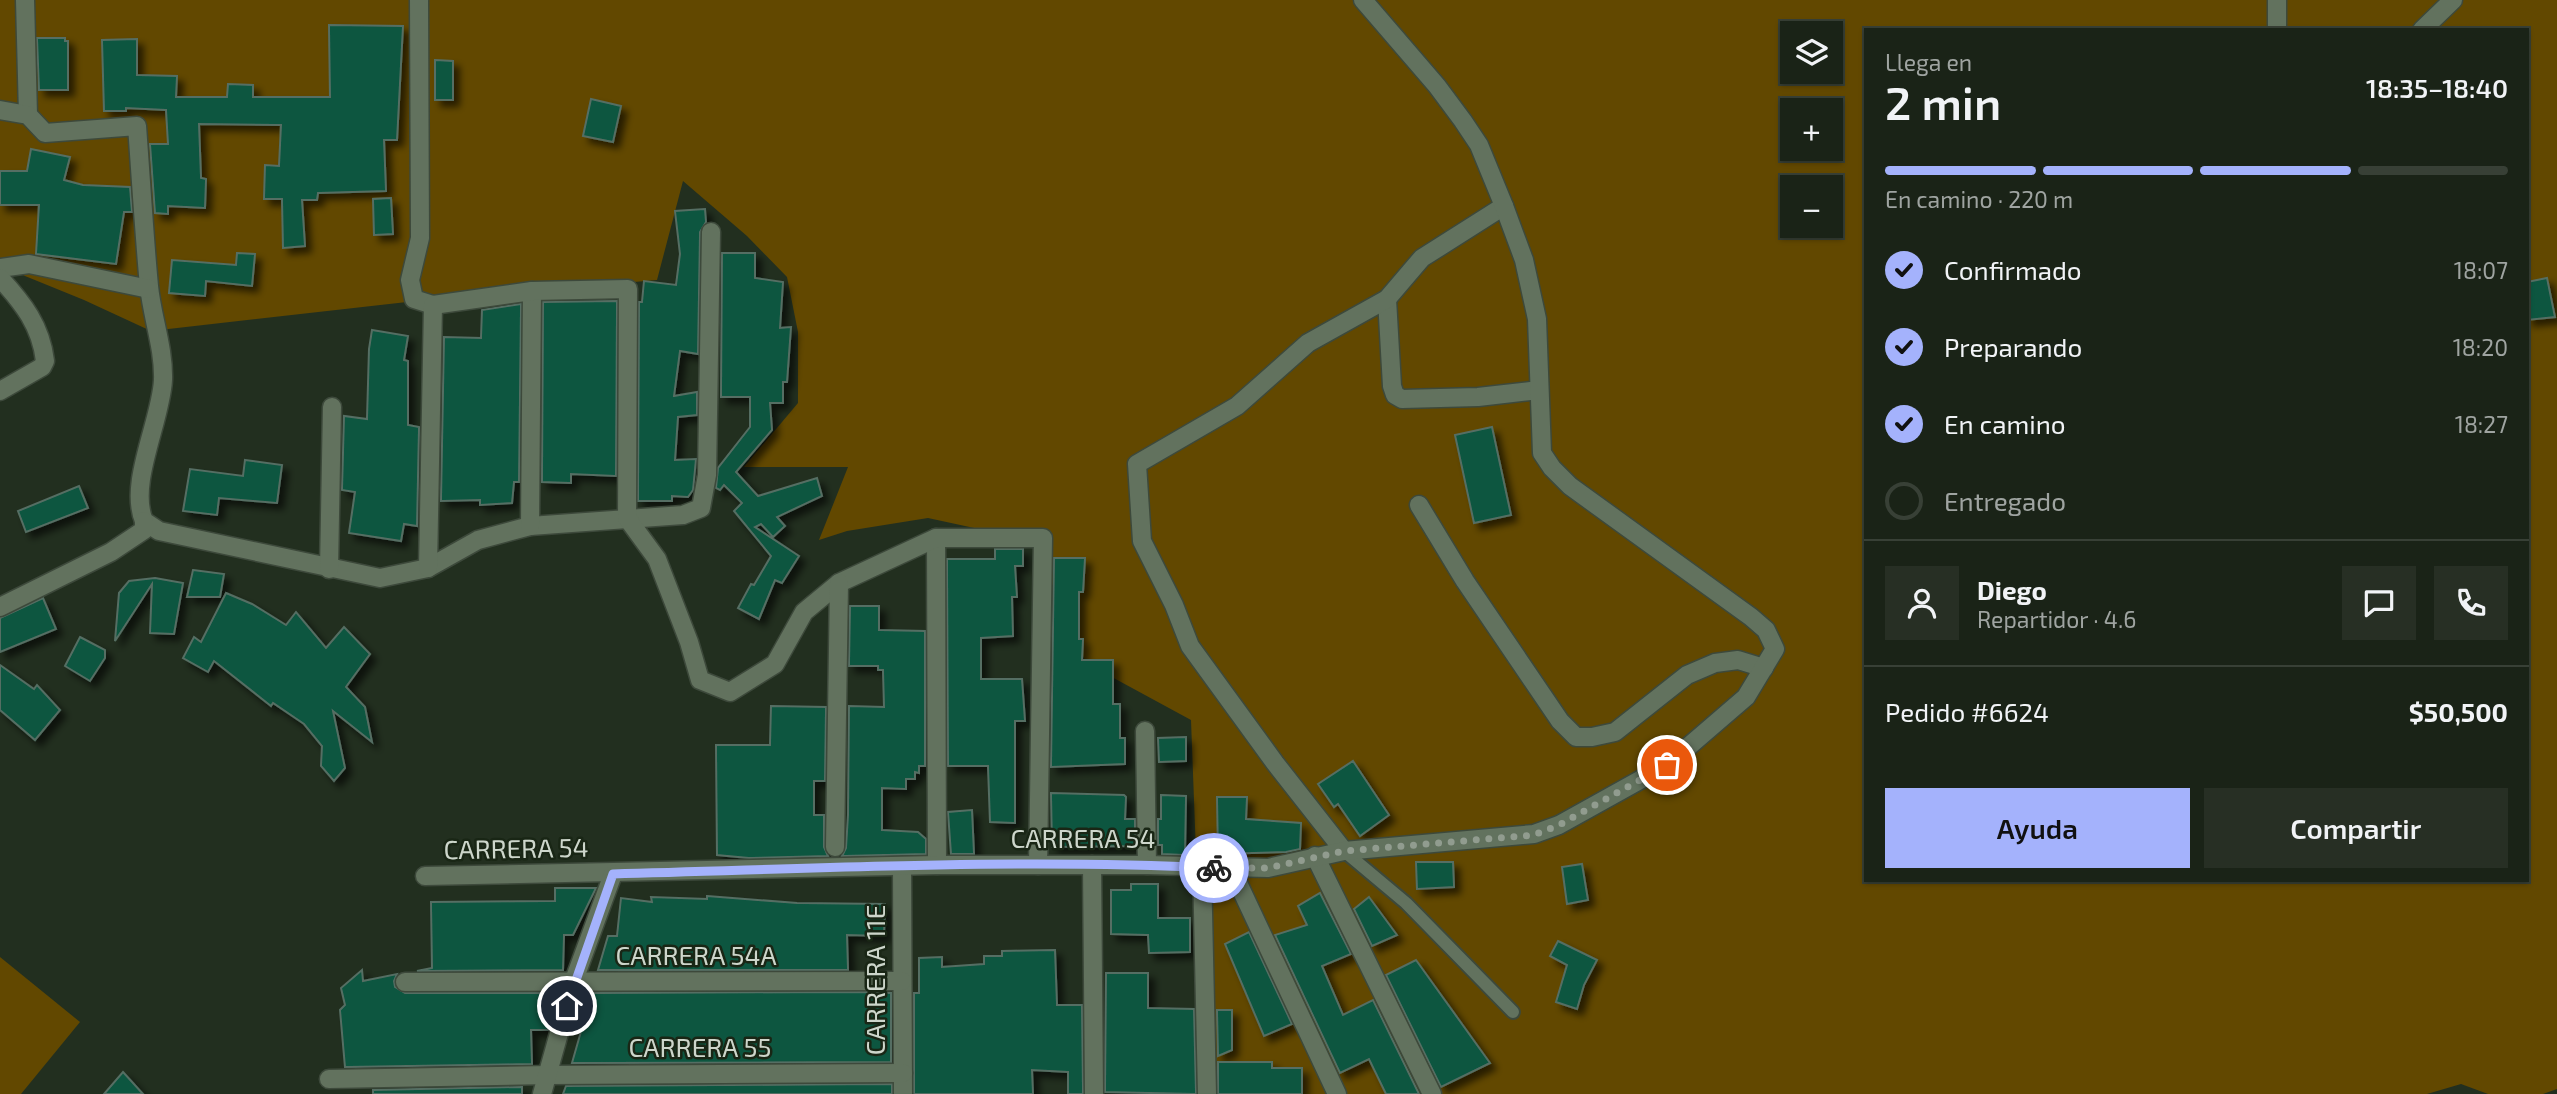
<!DOCTYPE html>
<html lang="es">
<head>
<meta charset="utf-8">
<style>
	:root { --surface:#1a2317; --page:#272f24; --text:#f1f3f6; --muted:#9fa4a1; --line:#384036; --accent:#a4b2fc }
	body { margin:0; font-family:"Exo 2",sans-serif; background:var(--page); color:var(--text); height:100vh; display:flex; flex-direction:column; font-size:26px; white-space:nowrap }
	* { box-sizing:border-box; margin:0 }
	p { font-size:23px; color:var(--muted) }
	.icon { flex:none; width:38px; height:38px; fill:none; stroke:currentColor; stroke-width:2; stroke-linecap:round; stroke-linejoin:round }
	.map { position:relative; flex:1; overflow:hidden }
	.drawer { position:absolute; left:1864px; top:28px; width:665px; height:854px; display:flex; flex-direction:column; background:var(--surface); border-radius:0px; box-shadow:0 2px 5px #0004,0 0 0 2px var(--line) }
	.drawer>* { flex:none }
	.buttons { position:absolute; left:1780px; top:21px; display:grid; gap:14px }
	.buttons a { display:grid; place-items:center; width:63px; height:63px; border-radius:0px; background:var(--surface); box-shadow:0 2px 5px #0004,0 0 0 2px var(--line); font-size:35px }
	.pin { position:absolute; display:grid; place-items:center; width:60px; height:60px; color:#fff; margin:-30px; border:4px solid #fff; border-radius:50%; box-shadow:0 2px 7px #0007 }
	.courier { position:absolute; display:grid; place-items:center; width:70px; height:70px; margin:-35px; border:5px solid #a4b2fc; border-radius:50%; background:#fff; color:#222; box-shadow:0 2px 9px #0007 }
	.overview em { font-style:normal; font-weight:600 }
	.overview div { display:flex; flex-direction:column-reverse }
	.overview { display:flex; align-items:center; justify-content:space-between; height:119px; padding:0 21px }
	h1 { font-size:46px; font-weight:600; line-height:52px }
	.bar { display:grid; grid-template-columns:repeat(4,1fr); gap:10px 7px; align-content:center; height:84px; padding:0 21px }
	.bar i { height:9px; border-radius:5px; background:var(--line) }
	.bar .on { background:var(--accent) }
	.bar p { grid-column:span 4 }
	.line { display:flex; align-items:center; gap:18px; padding:0 21px; border-top:2px solid var(--line) }
	.line div { flex:1 }
	.round { display:grid; place-items:center; flex:none; width:74px; height:74px; border-radius:0px; background:var(--page) }
	ol { padding:0 21px; list-style:none }
	li { display:flex; align-items:center; gap:21px; height:77px }
	li p { margin-inline-start:auto }
	li .icon { padding:7px; border-radius:50%; background:var(--accent); color:#111; stroke-width:4 }
	li:last-child { color:var(--muted) }
	li i { width:38px; height:38px; border:4px solid var(--line); border-radius:50% }
	.button { display:flex; gap:14px; margin-top:auto; padding:14px 21px }
	.button a { flex:1; height:80px; border-radius:0px; background:var(--accent); color:#111; font-size:28px; font-weight:600; line-height:80px; text-align:center }
	.button a+a { background:var(--page); color:var(--text) }
	.map>svg:first-child { display:block }
	.green { fill:#624800; fill-rule:evenodd }
	.building { fill:#08563f; stroke:#556e63; stroke-width:2; filter:url(#shadow) }
	.lines { fill:none; stroke-linecap:round; stroke-linejoin:round }
	.service-casing { stroke:#3d493b; stroke-width:16 }
	.minor-casing { stroke:#3d493b; stroke-width:21 }
	.service { stroke:#62725e; stroke-width:12 }
	.minor { stroke:#62725e; stroke-width:18 }
	.done { stroke:#919c8f; stroke-width:7; stroke-dasharray:0 12.6 }
	.route { stroke:#a4b2fc; stroke-width:9 }
	.labels { text-anchor:middle; stroke-width:5; stroke-linejoin:round; paint-order:stroke }
	.street-label { font-size:26px; fill:#cdd6cb; stroke:#192615 }
</style>
</head>
<body>
<div class="map">
<svg width="2557" height="1094" viewBox="0 0 2557 1094">
	<defs>
		<filter id="shadow"><feDropShadow dx="6" dy="6" stdDeviation="3.5" flood-color="#0009"/></filter>
	</defs>
	<rect width="100%" height="100%" fill="#222f1f"/>
	<g class="green">
		<path d="M0 0H2557V1089L2543 1094H2488L2461 1084 2427 1094H1205L1191 720 1086 663 1034 541 928 518 847 531 819 540 848 467H744L798 403V332L787 277 747 236 683 181 657 280 407 302 151 331 84 300 25 276 0 262ZM1866 30H2527V880H1866ZM1792 33H1830V72H1792ZM1792 110H1830V149H1792ZM1792 187H1830V226H1792Z"/>
		<polygon points="0,957 80,1022 21,1094 0,1094"/>
	</g>
	<g class="building">
		<polygon points="329,25 403,26 397,140 384,140 386,191 318,193 317,200 302,200 305,246 283,248 282,199 264,199 265,165 279,166 281,125 199,124 201,178 206,179 205,208 168,206 168,214 155,213 150,144 168,144 166,110 126,108 126,111 104,111 102,40 137,39 137,75 177,76 176,97 227,97 228,84 253,85 253,97 330,97"/>
		<polygon points="37,38 65,38 65,41 68,41 68,90 39,90"/>
		<polygon points="435,60 453,61 453,100 435,100"/>
		<polygon points="591,99 621,106 613,142 583,136"/>
		<polygon points="31,149 70,157 64,180 83,185 130,187 132,212 124,212 116,264 36,254 39,205 0,205 0,171 27,171"/>
		<polygon points="391,198 393,234 374,235 373,199"/>
		<polygon points="705,209 706,222 700,232 698,354 680,351 674,396 697,392 697,415 678,417 675,460 696,459 693,490 688,497 672,496 672,501 638,501 639,302 642,302 644,281 676,285 680,254 675,211"/>
		<polygon points="237,253 255,254 252,286 206,281 205,296 169,293 172,260 236,265"/>
		<polygon points="722,253 755,253 755,278 783,282 780,328 791,327 787,382 783,382 783,403 770,403 772,430 736,472 758,496 817,478 822,496 777,517 785,526 773,537 761,524 755,527 799,556 782,583 775,580 759,619 738,608 751,584 754,585 771,556 734,511 742,503 724,485 720,490 716,488 718,468 750,427 750,397 721,397"/>
		<polygon points="2547,278 2555,317 2527,320 2527,282"/>
		<polygon points="617,301 616,476 571,474 571,483 542,482 543,302"/>
		<polygon points="521,304 519,482 514,482 512,503 480,505 480,500 441,501 444,337 481,338 482,310"/>
		<polygon points="372,330 408,336 404,360 408,361 408,425 419,427 417,526 404,524 401,541 349,533 355,492 342,490 344,416 367,419 369,349"/>
		<polygon points="1492,427 1511,515 1474,523 1455,435"/>
		<polygon points="245,460 282,465 277,503 219,498 217,515 183,511 190,469 243,476"/>
		<polygon points="79,486 88,508 26,532 18,511"/>
		<polygon points="995,549 1023,549 1023,566 1015,566 1017,597 1012,597 1013,636 981,638 981,679 1022,679 1025,721 1015,721 1015,823 990,822 988,766 948,766 947,559 995,559"/>
		<polygon points="1054,558 1085,558 1083,592 1079,592 1079,639 1083,639 1082,660 1113,660 1113,704 1120,704 1120,738 1125,738 1125,764 1051,767"/>
		<polygon points="193,570 224,574 220,597 187,597"/>
		<polygon points="155,578 183,583 174,634 150,633 152,584 115,641 119,593 129,581"/>
		<polygon points="226,593 252,604 286,625 296,612 326,648 344,627 370,654 346,687 365,707 372,742 333,711 345,768 334,781 321,766 322,746 304,724 273,703 271,706 214,661 208,672 183,658 194,637 201,642"/>
		<polygon points="43,598 56,629 0,652 0,618"/>
		<polygon points="850,606 879,606 879,630 925,631 925,766 919,766 919,773 915,772 915,779 906,779 906,789 882,788 882,830 918,832 926,839 926,854 842,856 846,848 848,815 849,706 884,707 883,670 878,670 878,666 849,666"/>
		<polygon points="80,637 105,650 105,658 90,681 65,666"/>
		<polygon points="0,665 34,689 37,685 60,710 35,740 0,710"/>
		<polygon points="771,706 826,707 825,781 814,781 814,815 824,815 824,847 828,856 749,858 717,855 716,745 770,745"/>
		<polygon points="1186,737 1186,761 1159,762 1158,738"/>
		<polygon points="1353,761 1389,815 1360,836 1338,804 1334,807 1318,784"/>
		<polygon points="1051,793 1124,795 1126,797 1125,819 1135,819 1135,846 1052,847"/>
		<polygon points="1161,795 1186,796 1185,855 1162,854 1162,845 1158,845 1158,819 1161,819"/>
		<polygon points="1217,797 1247,797 1246,819 1301,823 1300,849 1286,852 1218,854"/>
		<polygon points="972,810 974,854 951,854 948,812"/>
		<polygon points="1416,862 1453,862 1454,887 1417,889"/>
		<polygon points="1582,864 1588,900 1567,904 1562,867"/>
		<polygon points="1131,884 1158,884 1158,918 1190,918 1190,952 1149,953 1148,935 1111,934 1111,890 1131,890"/>
		<polygon points="555,888 596,888 573,935 564,935 563,970 417,971 432,968 431,902 555,901"/>
		<polygon points="1320,893 1351,954 1322,966 1343,1015 1373,1000 1419,1094 1386,1094 1369,1059 1340,1073 1275,935 1307,925 1298,906"/>
		<polygon points="707,896 797,903 885,904 884,936 847,935 848,970 598,970 608,936 617,936 621,898 652,902 651,897 707,899"/>
		<polygon points="1369,897 1397,935 1372,946 1354,909"/>
		<polygon points="1249,932 1292,1024 1264,1036 1225,944"/>
		<polygon points="1558,941 1597,960 1584,985 1577,1009 1556,1002 1567,965 1550,956"/>
		<polygon points="1055,950 1057,1005 1082,1005 1083,1094 1068,1094 1068,1072 1032,1070 1033,1094 914,1094 914,993 919,993 919,958 942,957 942,967 984,964 984,956 1002,956 1002,951"/>
		<polygon points="1416,960 1490,1063 1441,1087 1386,975"/>
		<polygon points="362,970 363,981 397,974 394,981 395,987 405,993 552,993 551,1019 548,1030 531,1030 532,1064 345,1067 340,1010 345,1005 341,988"/>
		<polygon points="1106,973 1148,973 1148,1008 1194,1009 1196,1094 1105,1092"/>
		<polygon points="866,992 891,993 891,1062 572,1063 592,993"/>
		<polygon points="1217,1010 1232,1010 1232,1050 1218,1056"/>
		<polygon points="1218,1062 1272,1062 1272,1068 1302,1068 1302,1094 1218,1094"/>
		<polygon points="123,1072 143,1094 104,1094"/>
		<polygon points="892,1084 892,1094 563,1094 566,1086"/>
		<polygon points="522,1087 522,1094 373,1094 373,1090"/>
	</g>
	<g class="lines">
		<g class="service-casing">
			<polyline id="service" points="1344,851 1406,903 1513,1012"/>
		</g>
		<g class="minor-casing">
			<g id="minor">
				<polyline points="25,0 28,115"/>
				<polyline points="419,0 420,238 410,280 414,299 433,305"/>
				<polyline points="2277,0 2277,30"/>
				<polyline points="2422,30 2453,0"/>
				<path d="M0 110 28 115 45 133 137 126C141 179 144 233 149 286 152 317 164 348 163 380 161 421 128 483 144 521L159 531 380 578 428 568 478 540 530 526 683 515 701 508 707 475 711 232"/>
				<polyline points="0,268 29,264 149,289"/>
				<path d="M0 278C23 303 41 326 45 361L42 367 0 391"/>
				<polyline points="1387,299 1392,386 1395,395 1402,399 1478,397 1539,390"/>
				<polyline points="1419,505 1465,581 1560,721 1576,737 1592,737 1615,732 1687,675 1715,663 1738,660 1764,668"/>
				<polyline points="530,526 532,291"/>
				<polyline points="936,538 937,865"/>
				<polyline points="428,568 433,305 532,291 628,289 627,518 657,559 689,642 700,680 730,692 775,664 804,612 839,583 936,538 1043,538 1038,865"/>
				<polyline points="329,569 332,407"/>
				<polyline points="0,607 111,552 144,530 144,521"/>
				<polyline points="1145,731 1147,865"/>
				<polyline points="835,847 839,583"/>
				<polyline points="1344,851 1275,763 1190,646 1174,605 1142,541 1137,464 1237,406 1308,343 1387,299 1422,258 1504,206"/>
				<polyline points="1315,856 1432,1094"/>
				<polyline points="1092,865 1094,1094"/>
				<polyline points="902,866 903,1094"/>
				<polyline points="1202,867 1207,1094"/>
				<polyline points="1231,868 1337,1094"/>
				<polyline points="425,876 937,865 1147,865 1268,868 1344,851 1534,834 1559,825 1667,765 1746,697 1775,649 1766,630 1751,617 1570,486 1552,468 1542,453 1537,319 1524,260 1504,206 1479,145 1463,121 1437,86 1363,0"/>
				<polyline points="405,982 902,981"/>
				<polyline points="329,1079 549,1075 903,1073"/>
				<polyline points="542,1094 573,983 613,874"/>
			</g>
		</g>
		<use href="#service" class="service"/>
		<use href="#minor" class="minor"/>
	</g>
	<g class="lines">
		<polyline class="done" points="1214,868 1268,868 1344,851 1534,835 1559,825 1667,765"/>
		<path class="route" d="M567 1006 613 874C813 869 1014 858 1214 868"/>
	</g>
	<g class="labels">
		<g class="street-label">
			<text x="1083" y="848">CARRERA 54</text>
			<text transform="translate(516 849) rotate(-1)" y="9">CARRERA 54</text>
			<text x="696" y="965">CARRERA 54A</text>
			<text transform="translate(876 980) rotate(-90)" y="9">CARRERA 11E</text>
			<text x="700" y="1057">CARRERA 55</text>
		</g>
	</g>
</svg>
<div class="buttons">
<a><svg class="icon" aria-label="layers" viewBox="0 0 24 24"><path d="M12 4l9 5-9 5-9-5zM3 14l9 5 9-5"/></svg></a>
<a>+</a>
<a>−</a>
</div>
<div class="pin" style="left:1667px;top:765px;background:#ea580c"><svg class="icon" aria-label="bag" viewBox="0 0 24 24"><path d="M5 8h14l-1 12H6zM9 8a3 3 0 0 1 6 0"/></svg></div>
<div class="pin" style="left:567px;top:1006px;background:#1f2937"><svg class="icon" aria-label="home" viewBox="0 0 24 24"><path d="M3 11l9-7 9 7M6 9v11h12V9"/></svg></div>
<div class="courier" style="left:1214px;top:868px"><svg class="icon" aria-label="bike" viewBox="0 0 24 24"><circle cx="6" cy="16" r="4"/><circle cx="18" cy="16" r="4"/><path d="M6 16l4-8h5l3 8M10 8l3 8H6M13 5h3"/></svg></div>
<section class="drawer">
<div class="overview"><div><h1>2 min</h1><p>Llega en</p></div><em>18:35–18:40</em></div>
<div class="bar"><i class="on"></i><i class="on"></i><i class="on"></i><i></i><p>En camino · 220 m</p></div>
<ol>
<li><svg class="icon" aria-label="check" viewBox="0 0 24 24"><path d="M5 12l5 5 9-10"/></svg>Confirmado<p>18:07</p></li>
<li><svg class="icon" aria-label="check" viewBox="0 0 24 24"><path d="M5 12l5 5 9-10"/></svg>Preparando<p>18:20</p></li>
<li><svg class="icon" aria-label="check" viewBox="0 0 24 24"><path d="M5 12l5 5 9-10"/></svg>En camino<p>18:27</p></li>
<li><i></i>Entregado</li>
</ol>
<div class="line" style="height:126px"><a class="round"><svg class="icon" aria-label="person" viewBox="0 0 24 24"><circle cx="12" cy="8" r="4"/><path d="M4 21q1-7 8-7t8 7"/></svg></a><div><b>Diego</b><p>Repartidor · 4.6</p></div><a class="round"><svg class="icon" aria-label="chat" viewBox="0 0 24 24"><path d="M4 5h16v11H9l-5 4z"/></svg></a><a class="round"><svg class="icon" aria-label="phone" viewBox="0 0 24 24"><path d="M5 4h4l2 5-3 2q2 4 5 5l2-3 5 2v4C11 20 4 13 5 4z"/></svg></a></div>
<div class="line" style="height:91px"><div>Pedido #6624</div><b>$50,500</b></div>
<div class="button"><a>Ayuda</a><a>Compartir</a></div>
</section>
</div>
</body>
</html>
